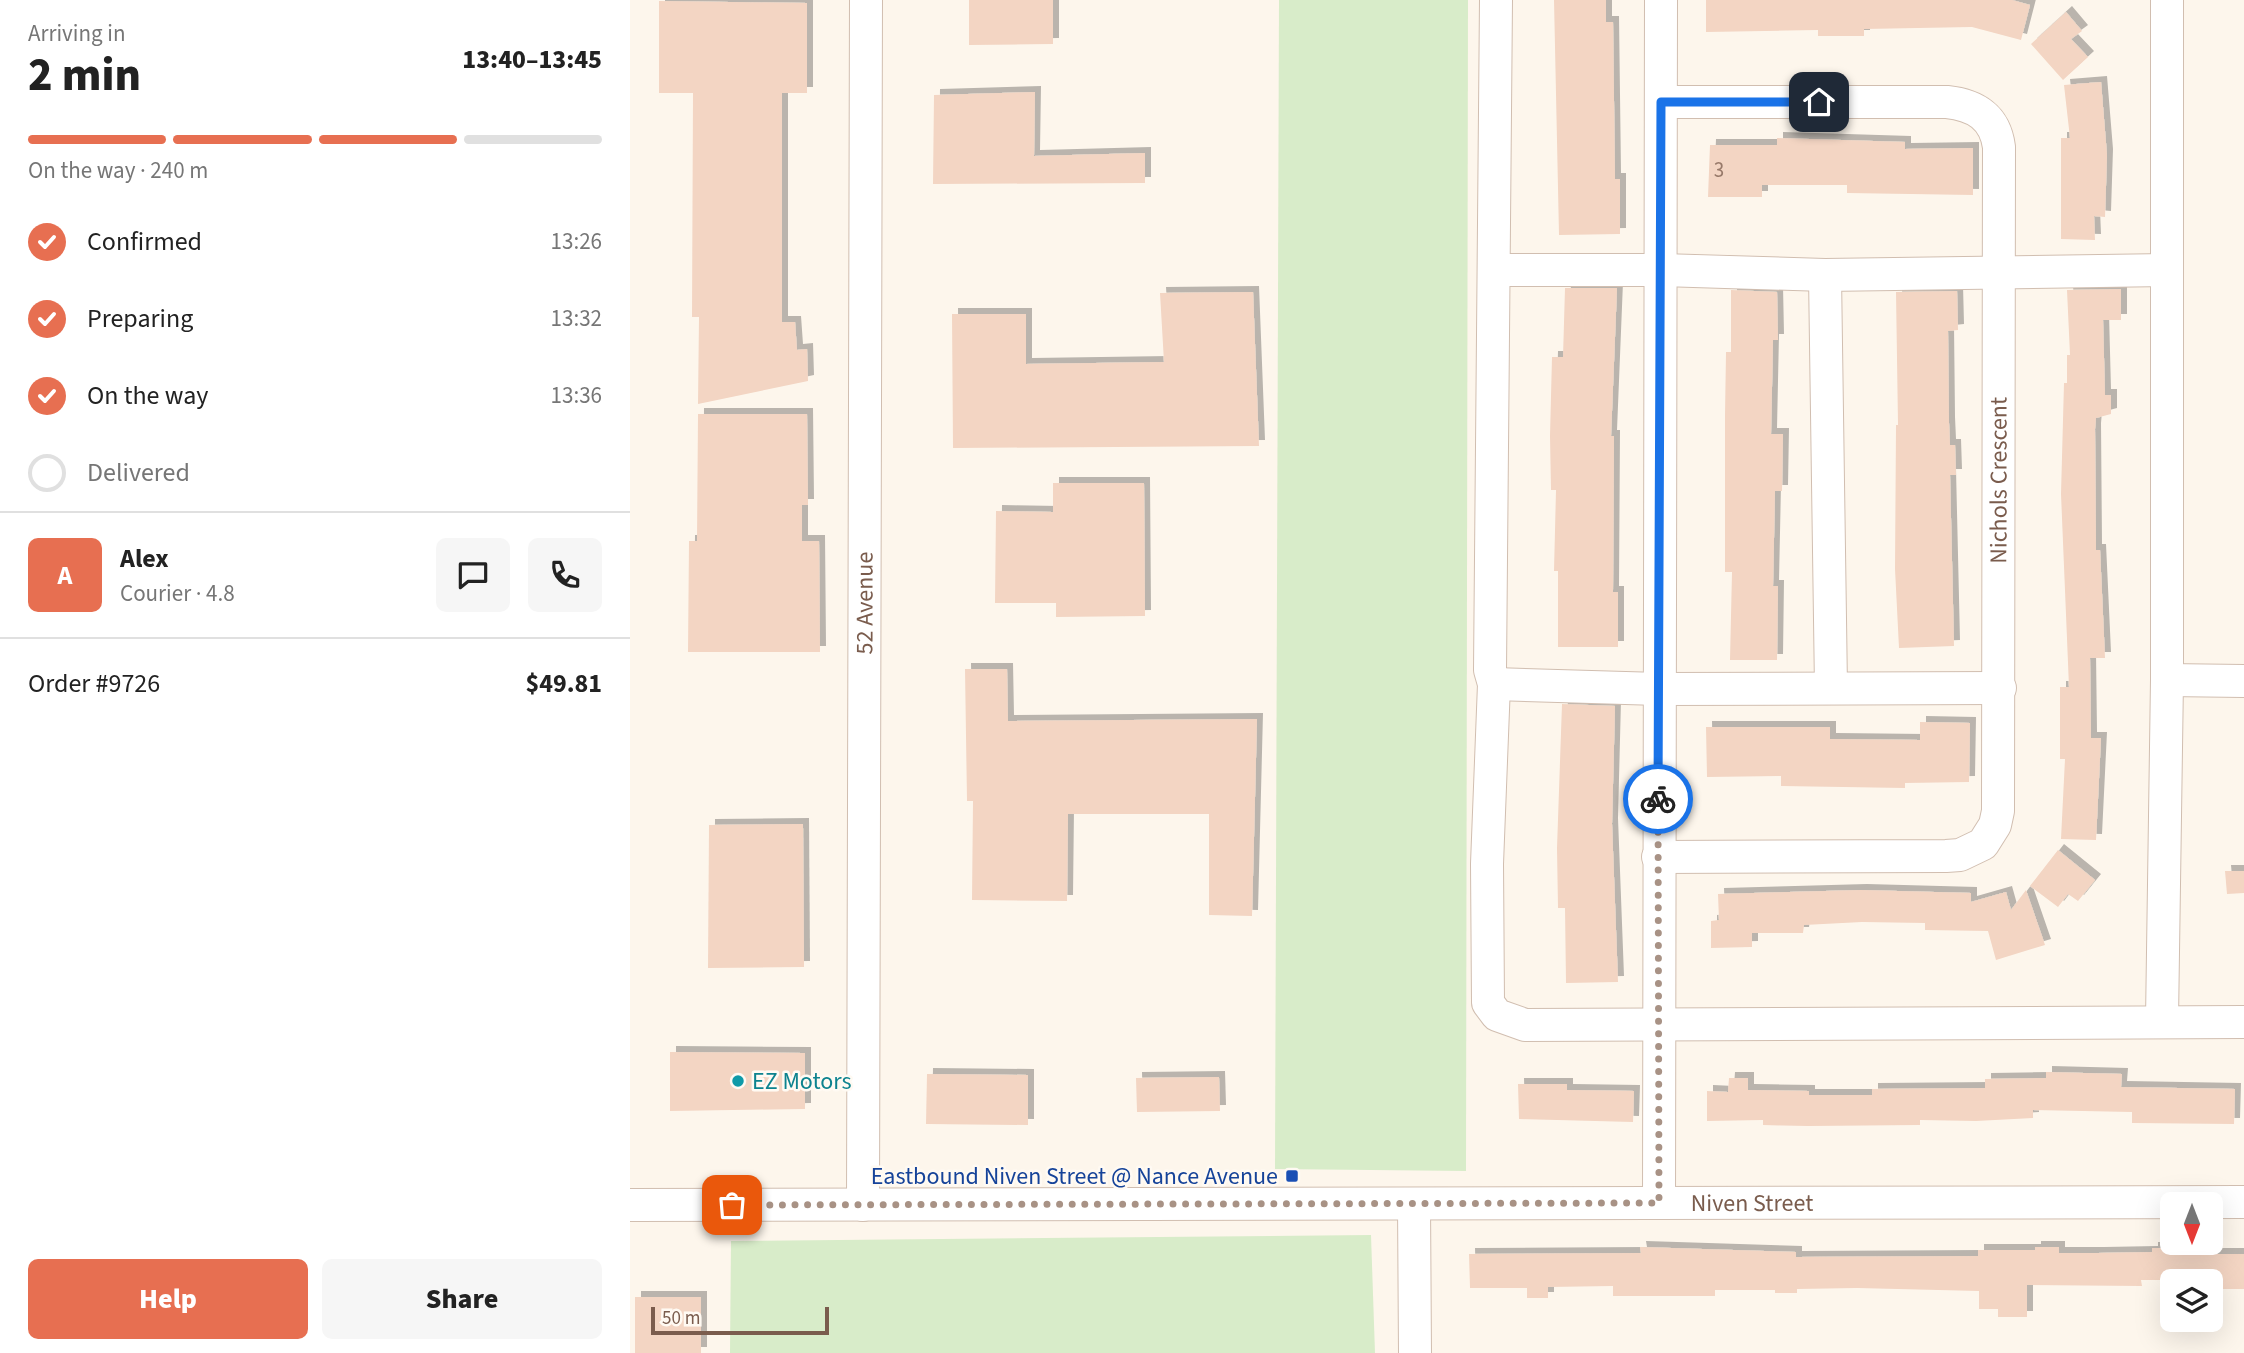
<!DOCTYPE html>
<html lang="en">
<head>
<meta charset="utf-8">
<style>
	:root { --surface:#fff; --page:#f6f6f6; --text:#222; --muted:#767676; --line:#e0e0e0; --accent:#e76f51 }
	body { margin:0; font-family:"Source Sans 3",sans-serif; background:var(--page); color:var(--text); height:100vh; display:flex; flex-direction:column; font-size:26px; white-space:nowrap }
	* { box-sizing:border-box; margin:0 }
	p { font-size:23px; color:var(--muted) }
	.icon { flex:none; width:38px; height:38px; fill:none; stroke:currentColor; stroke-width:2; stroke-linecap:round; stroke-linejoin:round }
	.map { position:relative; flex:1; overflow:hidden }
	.details { display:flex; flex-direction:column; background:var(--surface); width:630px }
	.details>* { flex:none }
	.needle { width:46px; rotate:180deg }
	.fabs { position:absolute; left:1530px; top:1192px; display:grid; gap:14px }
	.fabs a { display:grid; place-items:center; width:63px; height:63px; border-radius:10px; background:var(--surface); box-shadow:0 7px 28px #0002; font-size:35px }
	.scale { position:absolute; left:21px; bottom:18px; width:178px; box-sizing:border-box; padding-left:7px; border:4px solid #7a5c4d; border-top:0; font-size:19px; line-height:24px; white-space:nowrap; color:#7a5c4d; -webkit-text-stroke:5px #fffaf3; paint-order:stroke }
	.pin { position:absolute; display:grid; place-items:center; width:60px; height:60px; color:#fff; margin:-30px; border-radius:14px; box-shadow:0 4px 10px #0006 }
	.courier { position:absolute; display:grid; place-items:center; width:70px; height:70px; margin:-35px; border:5px solid #1a73e8; border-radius:50%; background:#fff; color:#222; box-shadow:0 2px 9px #0007 }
	.headline em { font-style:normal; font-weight:800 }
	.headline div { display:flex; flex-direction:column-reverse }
	.headline { display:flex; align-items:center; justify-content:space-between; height:119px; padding:0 28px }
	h1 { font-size:46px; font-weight:800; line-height:52px }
	.bar { display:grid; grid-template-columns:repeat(4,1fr); gap:10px 7px; align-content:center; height:84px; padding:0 28px }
	.bar i { height:9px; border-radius:5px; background:var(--line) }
	.bar .on { background:var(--accent) }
	.bar p { grid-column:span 4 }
	.line { display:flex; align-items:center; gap:18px; padding:0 28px; border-top:2px solid var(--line) }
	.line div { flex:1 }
	.round { display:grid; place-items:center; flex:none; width:74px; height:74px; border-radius:10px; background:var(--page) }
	ol { padding:0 28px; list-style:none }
	li { display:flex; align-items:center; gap:21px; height:77px }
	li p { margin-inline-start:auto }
	li .icon { padding:7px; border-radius:50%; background:var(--accent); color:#fff; stroke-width:4 }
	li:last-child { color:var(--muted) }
	li i { width:38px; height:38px; border:4px solid var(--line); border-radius:50% }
	.action { display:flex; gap:14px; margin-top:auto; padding:14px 28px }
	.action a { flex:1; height:80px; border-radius:10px; background:var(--accent); color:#fff; font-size:28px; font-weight:800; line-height:80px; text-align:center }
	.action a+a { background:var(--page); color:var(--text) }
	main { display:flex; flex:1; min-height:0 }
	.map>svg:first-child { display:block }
	.green { fill:#d8ecc9 }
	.building { fill:#f3d5c3; filter:url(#shadow) }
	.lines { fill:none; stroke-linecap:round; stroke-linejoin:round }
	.minor-casing { stroke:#d1beb0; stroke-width:34 }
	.minor { stroke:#fff; stroke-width:32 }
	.done { stroke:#a89285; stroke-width:7; stroke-dasharray:0 12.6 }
	.route { stroke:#1a73e8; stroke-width:9 }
	.culture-dot { fill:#0f9aa8; stroke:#fffaf3; stroke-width:2.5 }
	.transit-dot { fill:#1a4fb4; stroke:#fffaf3; stroke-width:2.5 }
	.labels { text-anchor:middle; stroke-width:5; stroke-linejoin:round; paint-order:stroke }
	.number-label { font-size:21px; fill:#987a6a }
	.street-label { font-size:24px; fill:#7a5c4d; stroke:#fffaf3 }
	.culture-label { font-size:24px; fill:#0d838f; stroke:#fffaf3; text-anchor:start }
	.transit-label { font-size:24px; fill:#164399; stroke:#fffaf3; text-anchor:end }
</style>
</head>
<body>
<main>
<section class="details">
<div class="headline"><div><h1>2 min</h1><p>Arriving in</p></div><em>13:40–13:45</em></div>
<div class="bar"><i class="on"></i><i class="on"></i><i class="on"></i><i></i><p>On the way · 240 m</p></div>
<ol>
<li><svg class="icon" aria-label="check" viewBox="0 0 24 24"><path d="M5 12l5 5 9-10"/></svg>Confirmed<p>13:26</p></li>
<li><svg class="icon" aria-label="check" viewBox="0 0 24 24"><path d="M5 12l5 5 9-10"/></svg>Preparing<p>13:32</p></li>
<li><svg class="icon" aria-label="check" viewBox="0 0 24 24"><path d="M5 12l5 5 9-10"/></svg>On the way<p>13:36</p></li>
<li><i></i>Delivered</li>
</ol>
<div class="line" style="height:126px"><b class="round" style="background:var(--accent);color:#fff">A</b><div><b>Alex</b><p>Courier · 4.8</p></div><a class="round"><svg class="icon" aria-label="chat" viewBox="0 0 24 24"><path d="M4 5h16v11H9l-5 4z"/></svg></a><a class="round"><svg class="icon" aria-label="phone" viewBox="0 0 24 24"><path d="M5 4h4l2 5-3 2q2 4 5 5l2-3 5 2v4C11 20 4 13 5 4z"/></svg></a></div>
<div class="line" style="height:91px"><div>Order #9726</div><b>$49.81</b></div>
<div class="action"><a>Help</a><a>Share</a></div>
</section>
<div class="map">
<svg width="1614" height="1353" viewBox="0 0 1614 1353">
	<defs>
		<filter id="shadow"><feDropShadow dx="6" dy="-6" stdDeviation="0" flood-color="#0004"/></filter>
	</defs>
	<rect width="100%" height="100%" fill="#fdf6ec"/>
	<g class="green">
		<polygon points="649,0 838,0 836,1171 645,1169"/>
		<polygon points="741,1235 745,1353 100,1353 101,1241"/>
	</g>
	<g class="building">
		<polygon points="339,0 423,0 423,44 339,45"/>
		<polygon points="924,0 976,0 976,22 983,22 985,179 990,179 990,234 929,235"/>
		<polygon points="1076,0 1382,0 1400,5 1391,40 1342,27 1234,29 1234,36 1188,36 1188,30 1076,32"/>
		<polygon points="29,1 177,3 177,93 152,93 152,322 165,322 167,350 177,349 178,381 68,404 69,317 62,317 63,93 29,93"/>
		<polygon points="1436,12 1452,31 1441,39 1458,57 1433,80 1401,44"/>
		<polygon points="1471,82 1477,155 1475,217 1464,216 1465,240 1431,239 1431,138 1440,138 1434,85"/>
		<polygon points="405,92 404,156 515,153 515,183 303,184 304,95"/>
		<polygon points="1147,138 1275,142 1275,149 1343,148 1343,195 1217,193 1217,185 1132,185 1132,197 1078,197 1080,145 1147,145"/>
		<polygon points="935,288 987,288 981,436 984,436 983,592 988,592 988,647 928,647 928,571 924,571 926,490 921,490 920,436 922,357 933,357"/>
		<polygon points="1491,289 1491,320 1473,320 1475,395 1481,395 1481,414 1466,418 1465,429 1466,550 1470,550 1475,658 1460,658 1461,738 1471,738 1466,840 1431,839 1435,759 1430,759 1430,687 1439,687 1431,494 1434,383 1437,383 1437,355 1440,355 1437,290"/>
		<polygon points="1101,290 1147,292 1148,340 1143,340 1141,434 1153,434 1152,491 1145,491 1143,586 1148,586 1147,660 1100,660 1102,572 1095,572 1095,416 1096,352 1101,352"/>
		<polygon points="1327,291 1328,330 1318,331 1319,423 1320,445 1325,445 1326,475 1320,475 1324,646 1269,648 1265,569 1266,425 1268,425 1266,292"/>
		<polygon points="623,292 629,446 323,448 322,314 396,314 396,364 534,362 530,293"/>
		<polygon points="68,414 177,414 178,505 172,505 172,541 189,541 190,652 58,652 59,541 67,541"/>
		<polygon points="423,483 514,483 515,616 426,617 426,603 365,603 366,511 423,512"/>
		<polygon points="335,669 377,669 378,721 627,719 622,916 579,915 579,814 438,814 437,901 342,900 343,801 337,801"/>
		<polygon points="932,704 985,706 982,824 988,982 936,983 935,908 928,908 927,848"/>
		<polygon points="1290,722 1340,723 1339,782 1275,783 1275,788 1151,786 1151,776 1077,777 1076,727 1200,727 1200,739 1290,740"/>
		<polygon points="173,824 174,967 78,968 79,825"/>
		<polygon points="1428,850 1465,880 1448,901 1438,894 1428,907 1400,886"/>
		<polygon points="1595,871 1614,871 1614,893 1597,894"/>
		<polygon points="1231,890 1341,893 1341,902 1376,892 1381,910 1396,890 1415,945 1366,960 1358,931 1295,930 1295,923 1232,922 1174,925 1173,933 1122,933 1122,947 1081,948 1081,921 1089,920 1088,894"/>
		<polygon points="40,1052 175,1053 175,1109 40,1111"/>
		<polygon points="1416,1072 1492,1074 1491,1087 1605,1089 1604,1124 1502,1123 1502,1112 1403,1110 1403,1118 1346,1121 1290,1120 1290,1125 1178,1126 1133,1125 1133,1120 1077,1121 1077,1091 1098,1092 1099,1078 1118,1078 1118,1090 1179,1091 1179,1095 1242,1095 1242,1089 1355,1088 1355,1079 1416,1078"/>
		<polygon points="297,1074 398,1075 398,1125 296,1124"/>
		<polygon points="589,1077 590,1111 507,1112 506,1078"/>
		<polygon points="888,1084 937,1084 937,1090 1004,1091 1003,1122 889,1119"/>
		<polygon points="1010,1247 1166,1252 1166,1257 1348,1256 1348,1250 1405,1250 1405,1247 1429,1247 1429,1253 1468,1253 1522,1252 1522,1248 1567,1248 1567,1254 1614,1254 1614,1289 1580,1289 1580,1281 1551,1280 1511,1280 1512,1286 1397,1285 1397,1317 1368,1317 1368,1309 1349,1309 1349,1291 1227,1288 1167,1289 1167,1293 1145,1293 1145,1290 1085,1290 1085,1296 983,1296 983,1286 918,1287 918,1298 897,1298 897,1288 840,1288 839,1254 1011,1253"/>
		<rect x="5" y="1297" width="66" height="56"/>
	</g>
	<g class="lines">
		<g class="minor-casing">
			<g id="minor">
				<polyline points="866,0 860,670 864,684 857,864 858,1003 867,1015 895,1025 1614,1022"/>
				<polyline points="866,270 1032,270 1195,275 1537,270"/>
				<polyline points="1195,275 1201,688"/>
				<polyline points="1537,680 1614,681"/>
				<polyline points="864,684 1029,689 1370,688"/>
				<path id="s1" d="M1028 857 1316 856 1330 855 1353 844 1365 825 1368 811 1369 147C1365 117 1345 105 1317 102H1031"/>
				<polyline points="1532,1020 1537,680 1537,0"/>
				<polyline points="1029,1203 1031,0"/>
				<polyline points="784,1204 785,1353"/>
				<path id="s2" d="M0 1205 1614 1202"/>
				<path id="s3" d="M233 1205 236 0"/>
			</g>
		</g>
		<use href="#minor" class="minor"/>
	</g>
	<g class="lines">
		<polyline class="done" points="102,1205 1029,1203 1028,799"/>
		<polyline class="route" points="1028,799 1031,102 1189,102"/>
	</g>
	<circle class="culture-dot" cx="108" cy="1081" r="7"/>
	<rect class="transit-dot" x="655" y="1169" width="14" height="14" rx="3.5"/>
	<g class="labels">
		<g class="number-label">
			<text x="1089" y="177">3</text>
		</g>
		<g class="street-label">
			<text dy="8" stroke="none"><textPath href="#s1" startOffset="695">Nichols Crescent</textPath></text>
			<text dy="8" stroke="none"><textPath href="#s3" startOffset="602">52 Avenue</textPath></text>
			<text dy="8" stroke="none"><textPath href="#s2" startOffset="1122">Niven Street</textPath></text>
		</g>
		<g class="culture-label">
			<text x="122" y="1089">EZ Motors</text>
		</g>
		<g class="transit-label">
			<text x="648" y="1184">Eastbound Niven Street @ Nance Avenue</text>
		</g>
	</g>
</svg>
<div class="fabs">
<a><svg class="needle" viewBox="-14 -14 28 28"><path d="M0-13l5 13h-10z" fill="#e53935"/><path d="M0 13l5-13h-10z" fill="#767676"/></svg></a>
<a><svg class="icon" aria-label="layers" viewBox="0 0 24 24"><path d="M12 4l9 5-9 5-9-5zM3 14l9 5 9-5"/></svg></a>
</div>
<div class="scale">50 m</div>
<div class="pin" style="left:102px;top:1205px;background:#ea580c"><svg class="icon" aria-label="bag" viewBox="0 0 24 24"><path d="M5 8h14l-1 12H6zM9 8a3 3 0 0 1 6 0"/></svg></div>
<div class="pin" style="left:1189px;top:102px;background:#1f2937"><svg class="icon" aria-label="home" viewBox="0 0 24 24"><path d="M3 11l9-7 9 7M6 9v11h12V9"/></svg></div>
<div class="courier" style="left:1028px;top:799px"><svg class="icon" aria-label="bike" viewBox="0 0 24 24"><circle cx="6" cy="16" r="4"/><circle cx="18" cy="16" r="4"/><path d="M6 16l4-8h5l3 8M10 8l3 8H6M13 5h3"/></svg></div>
</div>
</main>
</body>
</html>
